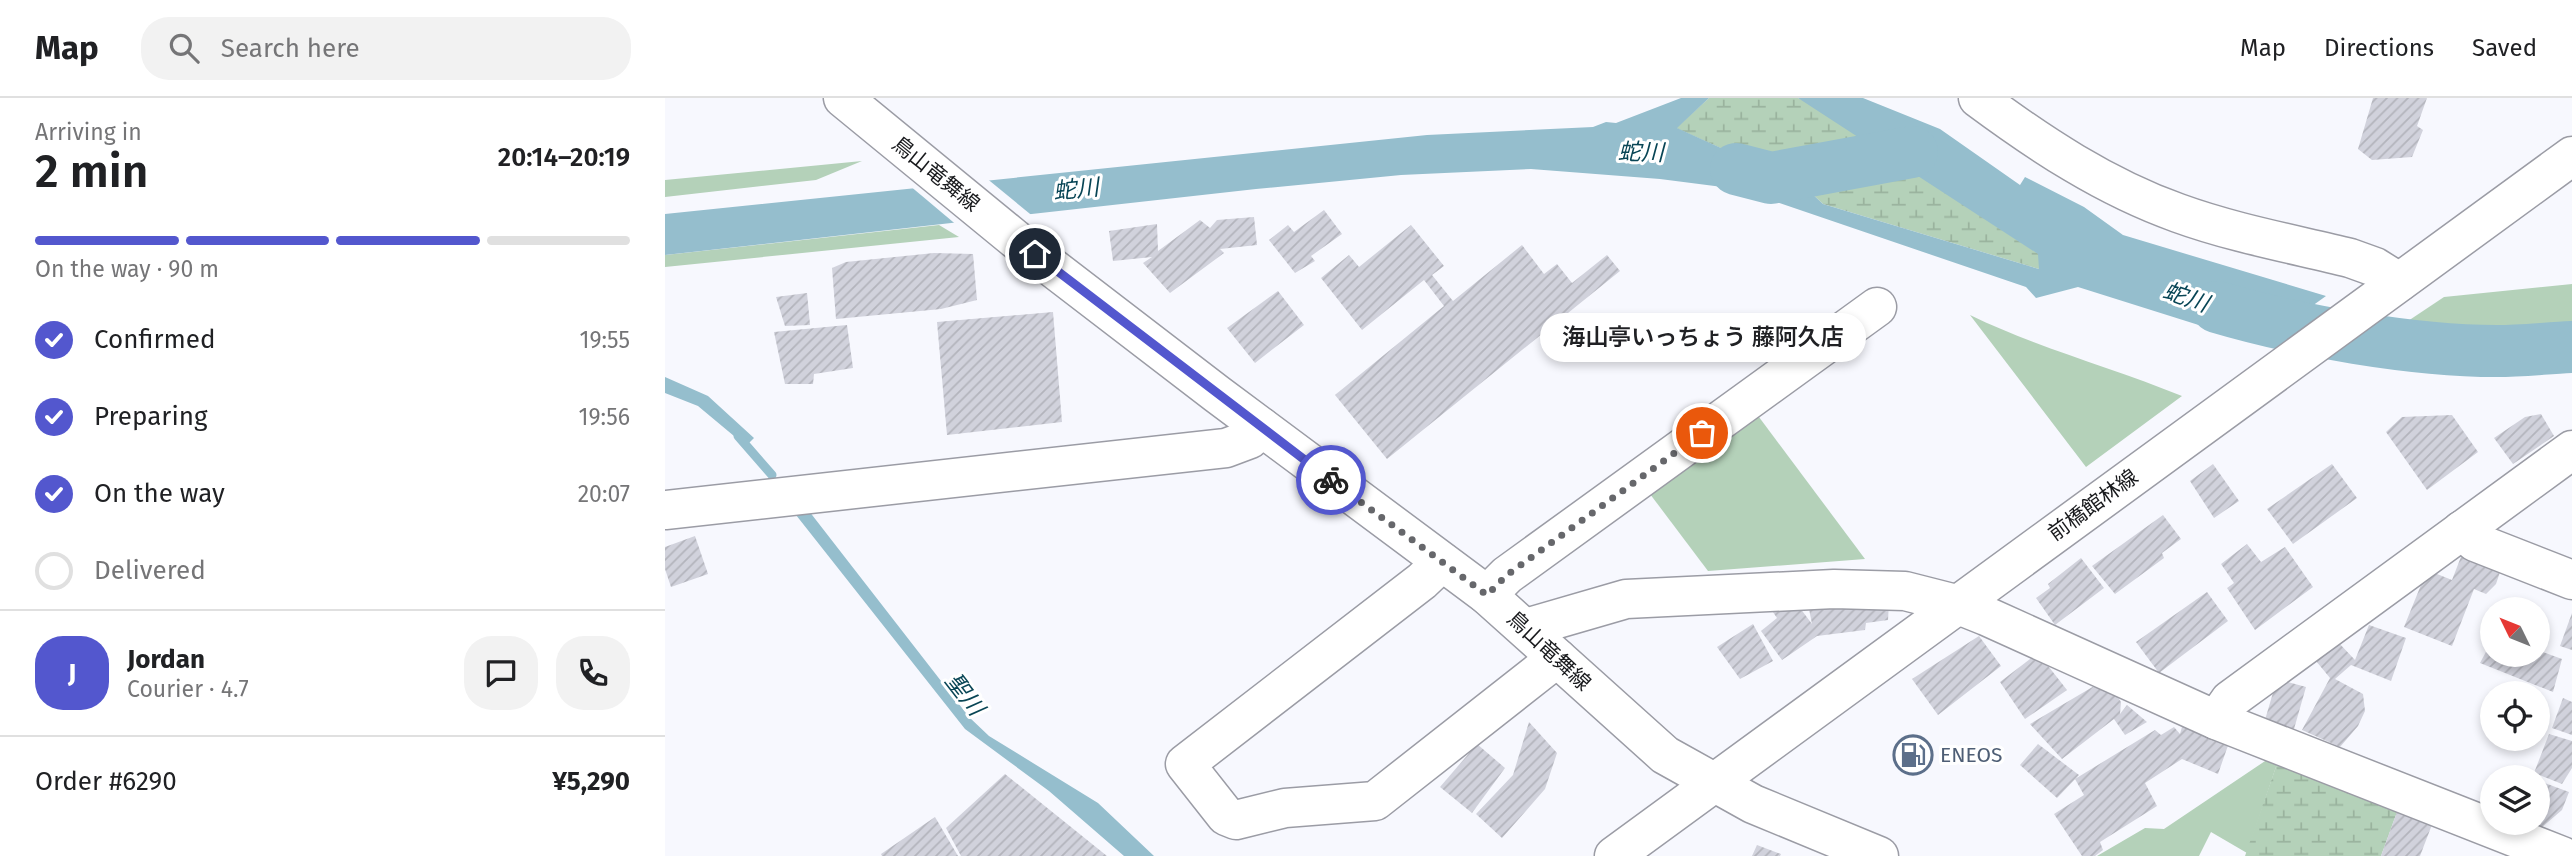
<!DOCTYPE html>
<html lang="en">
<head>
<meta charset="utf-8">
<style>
	:root { --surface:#fff; --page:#f2f2f2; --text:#202124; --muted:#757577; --line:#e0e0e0; --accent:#5357ce }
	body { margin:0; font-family:"Fira Sans","Noto Sans JP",sans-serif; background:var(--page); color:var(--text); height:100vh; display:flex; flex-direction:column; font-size:26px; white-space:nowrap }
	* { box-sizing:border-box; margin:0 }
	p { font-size:23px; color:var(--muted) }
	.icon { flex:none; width:38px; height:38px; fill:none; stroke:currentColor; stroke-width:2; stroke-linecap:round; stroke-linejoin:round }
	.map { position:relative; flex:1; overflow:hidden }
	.drawer { display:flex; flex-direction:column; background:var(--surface); width:665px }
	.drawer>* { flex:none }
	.needle { width:46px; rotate:313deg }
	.buttons { position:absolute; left:1815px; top:499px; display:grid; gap:14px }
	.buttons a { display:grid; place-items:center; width:70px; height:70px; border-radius:50%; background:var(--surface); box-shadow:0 4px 10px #0003; font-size:35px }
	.pin { position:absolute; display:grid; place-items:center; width:60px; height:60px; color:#fff; margin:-30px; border:4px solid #fff; border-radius:50%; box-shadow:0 2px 7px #0007 }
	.courier { position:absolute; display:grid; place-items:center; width:70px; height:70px; margin:-35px; border:5px solid #5357ce; border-radius:50%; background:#fff; color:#222; box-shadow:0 2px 9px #0007 }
	.bubble { position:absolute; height:49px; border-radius:24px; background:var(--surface); box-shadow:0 4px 10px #0003; font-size:23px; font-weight:600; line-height:49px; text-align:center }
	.overview em { font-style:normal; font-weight:600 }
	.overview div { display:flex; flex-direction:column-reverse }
	.overview { display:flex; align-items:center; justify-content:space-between; height:119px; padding:0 35px }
	h1 { font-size:46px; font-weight:600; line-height:52px }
	.bar { display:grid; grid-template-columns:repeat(4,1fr); gap:10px 7px; align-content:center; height:84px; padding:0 35px }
	.bar i { height:9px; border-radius:5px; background:var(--line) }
	.bar .selected { background:var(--accent) }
	.bar p { grid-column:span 4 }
	.line { display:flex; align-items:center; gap:18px; padding:0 35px; border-top:2px solid var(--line) }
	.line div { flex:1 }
	.round { display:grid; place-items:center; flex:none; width:74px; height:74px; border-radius:28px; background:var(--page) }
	ol { padding:0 35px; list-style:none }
	li { display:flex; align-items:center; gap:21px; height:77px }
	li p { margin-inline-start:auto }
	li .icon { padding:7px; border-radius:50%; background:var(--accent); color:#fff; stroke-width:4 }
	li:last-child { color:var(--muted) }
	li i { width:38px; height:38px; border:4px solid var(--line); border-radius:50% }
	header { display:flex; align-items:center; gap:42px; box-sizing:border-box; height:98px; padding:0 35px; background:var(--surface); border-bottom:2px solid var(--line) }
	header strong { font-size:33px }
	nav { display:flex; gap:38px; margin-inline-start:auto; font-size:24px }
	.search { width:490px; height:63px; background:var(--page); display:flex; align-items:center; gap:18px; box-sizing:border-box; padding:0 24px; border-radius:28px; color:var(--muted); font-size:26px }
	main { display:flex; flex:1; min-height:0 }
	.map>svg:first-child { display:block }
	.green { fill:#b4d1b9 }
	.wetland { fill:url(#wetland-marsh) }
	.water { fill:#95becd }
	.pier { fill:#f7f8fe }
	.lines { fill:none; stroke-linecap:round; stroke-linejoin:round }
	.stream { stroke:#95becd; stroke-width:9 }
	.river { stroke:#95becd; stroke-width:52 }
	.building { fill:url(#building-hatch) }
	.minor-casing { stroke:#9b9ca5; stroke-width:41 }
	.major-casing { stroke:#9b9ca5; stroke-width:41 }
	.minor { stroke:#fff; stroke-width:38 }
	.major { stroke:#fff; stroke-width:38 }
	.done { stroke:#66676b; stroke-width:7; stroke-dasharray:0 12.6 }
	.route { stroke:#5357ce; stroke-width:9 }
	.labels { text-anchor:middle; stroke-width:6; stroke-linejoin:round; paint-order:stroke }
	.street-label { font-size:21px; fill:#18191c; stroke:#fff }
	.service-label { font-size:21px; fill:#4e5e75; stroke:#fff; text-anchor:start }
	.water-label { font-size:23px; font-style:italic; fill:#084555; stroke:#fff }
</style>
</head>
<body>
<header>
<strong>Map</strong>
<div class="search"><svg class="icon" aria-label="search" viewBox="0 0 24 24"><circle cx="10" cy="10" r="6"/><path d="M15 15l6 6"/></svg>Search here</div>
<nav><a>Map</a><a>Directions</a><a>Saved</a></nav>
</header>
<main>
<section class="drawer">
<div class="overview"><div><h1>2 min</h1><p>Arriving in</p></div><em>20:14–20:19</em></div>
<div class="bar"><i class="selected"></i><i class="selected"></i><i class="selected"></i><i></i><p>On the way · 90 m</p></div>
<ol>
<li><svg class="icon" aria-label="check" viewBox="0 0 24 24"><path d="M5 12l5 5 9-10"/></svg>Confirmed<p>19:55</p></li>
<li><svg class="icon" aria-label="check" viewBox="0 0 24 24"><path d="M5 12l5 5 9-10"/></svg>Preparing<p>19:56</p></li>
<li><svg class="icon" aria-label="check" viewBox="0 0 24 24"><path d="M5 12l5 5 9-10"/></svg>On the way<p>20:07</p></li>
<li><i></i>Delivered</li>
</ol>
<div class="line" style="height:126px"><b class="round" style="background:var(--accent);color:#fff">J</b><div><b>Jordan</b><p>Courier · 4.7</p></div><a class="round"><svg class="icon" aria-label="chat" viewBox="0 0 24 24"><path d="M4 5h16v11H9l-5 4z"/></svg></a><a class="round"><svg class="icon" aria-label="phone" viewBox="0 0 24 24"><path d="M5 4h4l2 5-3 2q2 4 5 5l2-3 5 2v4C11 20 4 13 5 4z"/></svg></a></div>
<div class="line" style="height:91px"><div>Order #6290</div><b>¥5,290</b></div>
</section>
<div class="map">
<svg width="1907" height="758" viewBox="0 0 1907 758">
	<defs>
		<pattern id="wetland-marsh" width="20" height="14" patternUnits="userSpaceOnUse" patternTransform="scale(1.75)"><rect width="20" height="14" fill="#b4d1b9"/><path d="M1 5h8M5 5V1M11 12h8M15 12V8" fill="none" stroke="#9ab39e"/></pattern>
		<pattern id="building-hatch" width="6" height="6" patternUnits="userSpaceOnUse" patternTransform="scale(1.75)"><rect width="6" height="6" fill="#d1d2dc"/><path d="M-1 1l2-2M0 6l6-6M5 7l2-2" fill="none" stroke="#b3b4bc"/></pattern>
	</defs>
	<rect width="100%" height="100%" fill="#f7f8fe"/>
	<g class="green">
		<polygon points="197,63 151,82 0,99 0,82"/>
		<polygon points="274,127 294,139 0,169 0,157"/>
		<polygon points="1907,186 1907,226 1719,239 1779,199"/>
		<path d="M1305 217C1373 250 1446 269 1517 298L1421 369Z"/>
		<polygon points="1091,315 1200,461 1043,473 982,392"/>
		<polygon points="1612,655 1614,660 1582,755 1546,734 1534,758 1432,758 1480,730 1499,731"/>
	</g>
	<g class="wetland">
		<polygon points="1044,0 1133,0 1140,3 1374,156 1374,171 1158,106 1142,91 1140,73 1100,70 1011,30"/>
		<polygon points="1907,226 1907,244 1812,246 1719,239"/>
		<polygon points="1614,660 1736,703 1716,758 1580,758"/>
	</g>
	<g class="water">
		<polygon points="1016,0 1044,0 1012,30 1100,70 1140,73 1142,91 1158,106 1374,171 1373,156 1133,0 1198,0 1275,31 1355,87 1360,79 1419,109 1458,137 1661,198 1594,246 1413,189 1371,200 1361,189 1073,91 995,81 866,71 736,77 591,91 0,157 0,116 762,37 928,29 941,24 951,25"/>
		<polygon points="1719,239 1812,246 1907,244 1907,264 1728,268 1686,264"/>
		<polygon points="0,279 43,298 89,340 81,348 33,308 0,295"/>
		<polygon points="144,413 304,619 324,638 433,705 489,758 459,758 384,693 300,631 131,417"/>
	</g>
	<polygon class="pier" points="320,79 370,120 294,129 244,87"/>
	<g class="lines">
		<polyline class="stream" points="73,338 107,377"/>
		<g class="river">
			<polyline points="1071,71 1106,80 1247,54"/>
			<path d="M1552 209C1633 233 1748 253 1832 253 1857 253 1882 250 1907 249"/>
		</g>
	</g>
	<g class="building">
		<polygon points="1708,0 1762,0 1752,28 1758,32 1747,59 1707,62 1693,51"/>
		<polygon points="659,112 677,136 646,158 650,163 630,175 604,142 623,127 629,134"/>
		<polygon points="589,119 592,147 555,151 559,155 505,195 478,165 487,159 448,163 444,133 492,126 493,153 535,122 545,130 552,122"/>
		<polygon points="746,127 779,168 767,177 788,203 857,147 879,176 892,166 907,185 942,157 955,173 722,361 670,297 779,208 759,182 697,232 656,180 684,157 694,169"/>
		<polygon points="269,155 308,156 312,202 276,211 171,221 167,170 181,164"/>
		<polygon points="613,193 639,227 590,265 562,230"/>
		<polygon points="142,195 145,227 120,228 111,199"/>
		<polygon points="388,214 397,324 282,337 272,224"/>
		<polygon points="182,227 188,270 149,276 148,286 120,286 109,234"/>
		<polygon points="1876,316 1889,338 1848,366 1829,340 1860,319"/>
		<polygon points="1787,317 1813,354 1762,392 1721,334 1737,319"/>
		<polygon points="1548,366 1574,403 1549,420 1525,383"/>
		<polygon points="1667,366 1692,400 1628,446 1602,411"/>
		<polygon points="1498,417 1516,441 1497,455 1499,460 1450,496 1427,468"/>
		<polygon points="30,438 43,476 6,489 0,471 0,449"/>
		<polygon points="1582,446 1596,464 1620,449 1648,489 1590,532 1562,490 1569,485 1556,466"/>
		<polygon points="1799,451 1838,465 1831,486 1821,496 1809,491 1787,548 1739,529 1762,472 1787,482"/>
		<polygon points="1416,460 1439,490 1390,527 1371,500 1385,490 1383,486"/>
		<polygon points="1542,494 1563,523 1494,575 1471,544"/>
		<polygon points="1129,502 1147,526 1143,506 1224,504 1223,522 1201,525 1200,532 1152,538 1117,562 1096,533 1112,520 1101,504"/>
		<polygon points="1907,515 1907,552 1895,548"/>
		<polygon points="1088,526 1108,563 1075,581 1052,549"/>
		<polygon points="1704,527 1741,540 1726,583 1686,567 1670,581 1698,596 1700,613 1693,628 1675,649 1637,632 1665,580 1651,563 1672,543 1690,562"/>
		<polygon points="1314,538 1336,568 1273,617 1247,581"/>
		<polygon points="1822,552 1827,556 1872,556 1872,552 1897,561 1888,594 1815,565"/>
		<polygon points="1373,555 1402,592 1360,621 1335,584"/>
		<polygon points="1441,581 1456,604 1455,616 1462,607 1482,624 1460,637 1449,621 1397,661 1365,626"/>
		<polygon points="1612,581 1641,589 1629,631 1600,622"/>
		<polygon points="1898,600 1907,604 1907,637 1887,630"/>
		<polygon points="1520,618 1566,639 1553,676 1517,661 1480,685 1492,708 1435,744 1438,752 1430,758 1417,758 1389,716 1419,697 1410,681 1490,632 1496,637 1509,629 1515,636"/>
		<polygon points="864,624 892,655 880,691 837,740 811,716 848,677"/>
		<polygon points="1884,636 1907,643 1907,670 1897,686 1869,675"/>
		<polygon points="812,646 840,670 807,715 775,689"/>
		<polygon points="1373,646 1414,677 1392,700 1355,667"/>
		<polygon points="340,676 442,758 296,758 281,730"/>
		<polygon points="1872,682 1904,694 1897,712 1876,730 1862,724 1872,724"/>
		<polygon points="1733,711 1768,724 1755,758 1716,758"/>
		<polygon points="270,719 293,758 217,758 216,756"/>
		<polygon points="1092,747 1116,756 1115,758 1087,758"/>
	</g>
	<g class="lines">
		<g class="minor-casing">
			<g id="minor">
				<path d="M1313 0C1375 46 1440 89 1513 115 1568 135 1628 146 1685 160L1710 169 1734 184"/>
				<polyline points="0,412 561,350 585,341 596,329"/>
				<polyline points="1797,432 1810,444 1907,482"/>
				<polyline points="777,464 757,483 520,666 561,718 571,722 620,710 710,703 892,560"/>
				<polyline points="822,497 842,477 1212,209"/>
				<polyline points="861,530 961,501 1169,491 1240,493 1291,506 1321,518 1551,622 1897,758"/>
				<polyline points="1551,622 1565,602 1907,352"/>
			</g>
		</g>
		<g class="major-casing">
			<g id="major">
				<polyline points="178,0 350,141 552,296 822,497 1000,657 1088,706 1214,758"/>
				<polyline points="949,758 1907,58"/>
			</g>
		</g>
		<use href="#minor" class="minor"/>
		<use href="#major" class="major"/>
	</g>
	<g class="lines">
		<polyline class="done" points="666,382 822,497 842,477 1037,335"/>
		<polyline class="route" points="370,156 666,382"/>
	</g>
	<defs>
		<g id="fuel-ring" transform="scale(2.0125)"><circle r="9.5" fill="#fff" stroke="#5c6f8a" stroke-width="1.5"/><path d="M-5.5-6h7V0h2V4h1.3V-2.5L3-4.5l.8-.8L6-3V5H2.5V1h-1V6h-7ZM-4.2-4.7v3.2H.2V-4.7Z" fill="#5c6f8a"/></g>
	</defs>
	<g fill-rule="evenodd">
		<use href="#fuel-ring" x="1248" y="657"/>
	</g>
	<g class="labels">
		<g class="street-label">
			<text transform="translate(271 76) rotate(39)" y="7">鳥山竜舞線</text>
			<text transform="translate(1428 407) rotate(-36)" y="7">前橋館林線</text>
			<text transform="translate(884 553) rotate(43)" y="7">鳥山竜舞線</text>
		</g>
		<g class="service-label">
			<text x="1275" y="664">ENEOS</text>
		</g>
		<g class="water-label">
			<text transform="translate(976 54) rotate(1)" y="8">蛇川</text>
			<text transform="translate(411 91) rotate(-6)" y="8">蛇川</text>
			<text transform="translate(1521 199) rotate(19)" y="8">蛇川</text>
			<text transform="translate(300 596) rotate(52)" y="8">聖川</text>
		</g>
	</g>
</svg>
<div class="buttons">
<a><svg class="needle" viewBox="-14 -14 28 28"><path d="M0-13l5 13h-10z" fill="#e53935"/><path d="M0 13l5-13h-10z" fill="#757577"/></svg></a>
<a><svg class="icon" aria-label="locate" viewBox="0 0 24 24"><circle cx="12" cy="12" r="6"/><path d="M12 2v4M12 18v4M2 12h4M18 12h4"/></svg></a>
<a><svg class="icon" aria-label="layers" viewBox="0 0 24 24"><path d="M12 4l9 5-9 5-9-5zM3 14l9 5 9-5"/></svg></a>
</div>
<div class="pin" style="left:1037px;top:335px;background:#ea580c"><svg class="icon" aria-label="bag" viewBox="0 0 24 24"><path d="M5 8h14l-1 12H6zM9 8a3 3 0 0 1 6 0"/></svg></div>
<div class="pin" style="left:370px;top:156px;background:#1f2937"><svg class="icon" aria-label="home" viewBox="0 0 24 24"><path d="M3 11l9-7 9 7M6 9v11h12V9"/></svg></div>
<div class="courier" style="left:666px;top:382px"><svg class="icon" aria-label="bike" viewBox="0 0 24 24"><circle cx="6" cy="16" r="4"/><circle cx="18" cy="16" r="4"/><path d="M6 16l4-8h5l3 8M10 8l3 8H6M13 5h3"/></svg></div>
<div class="bubble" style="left:875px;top:215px;width:326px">海山亭いっちょう 藤阿久店</div>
</div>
</main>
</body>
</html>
